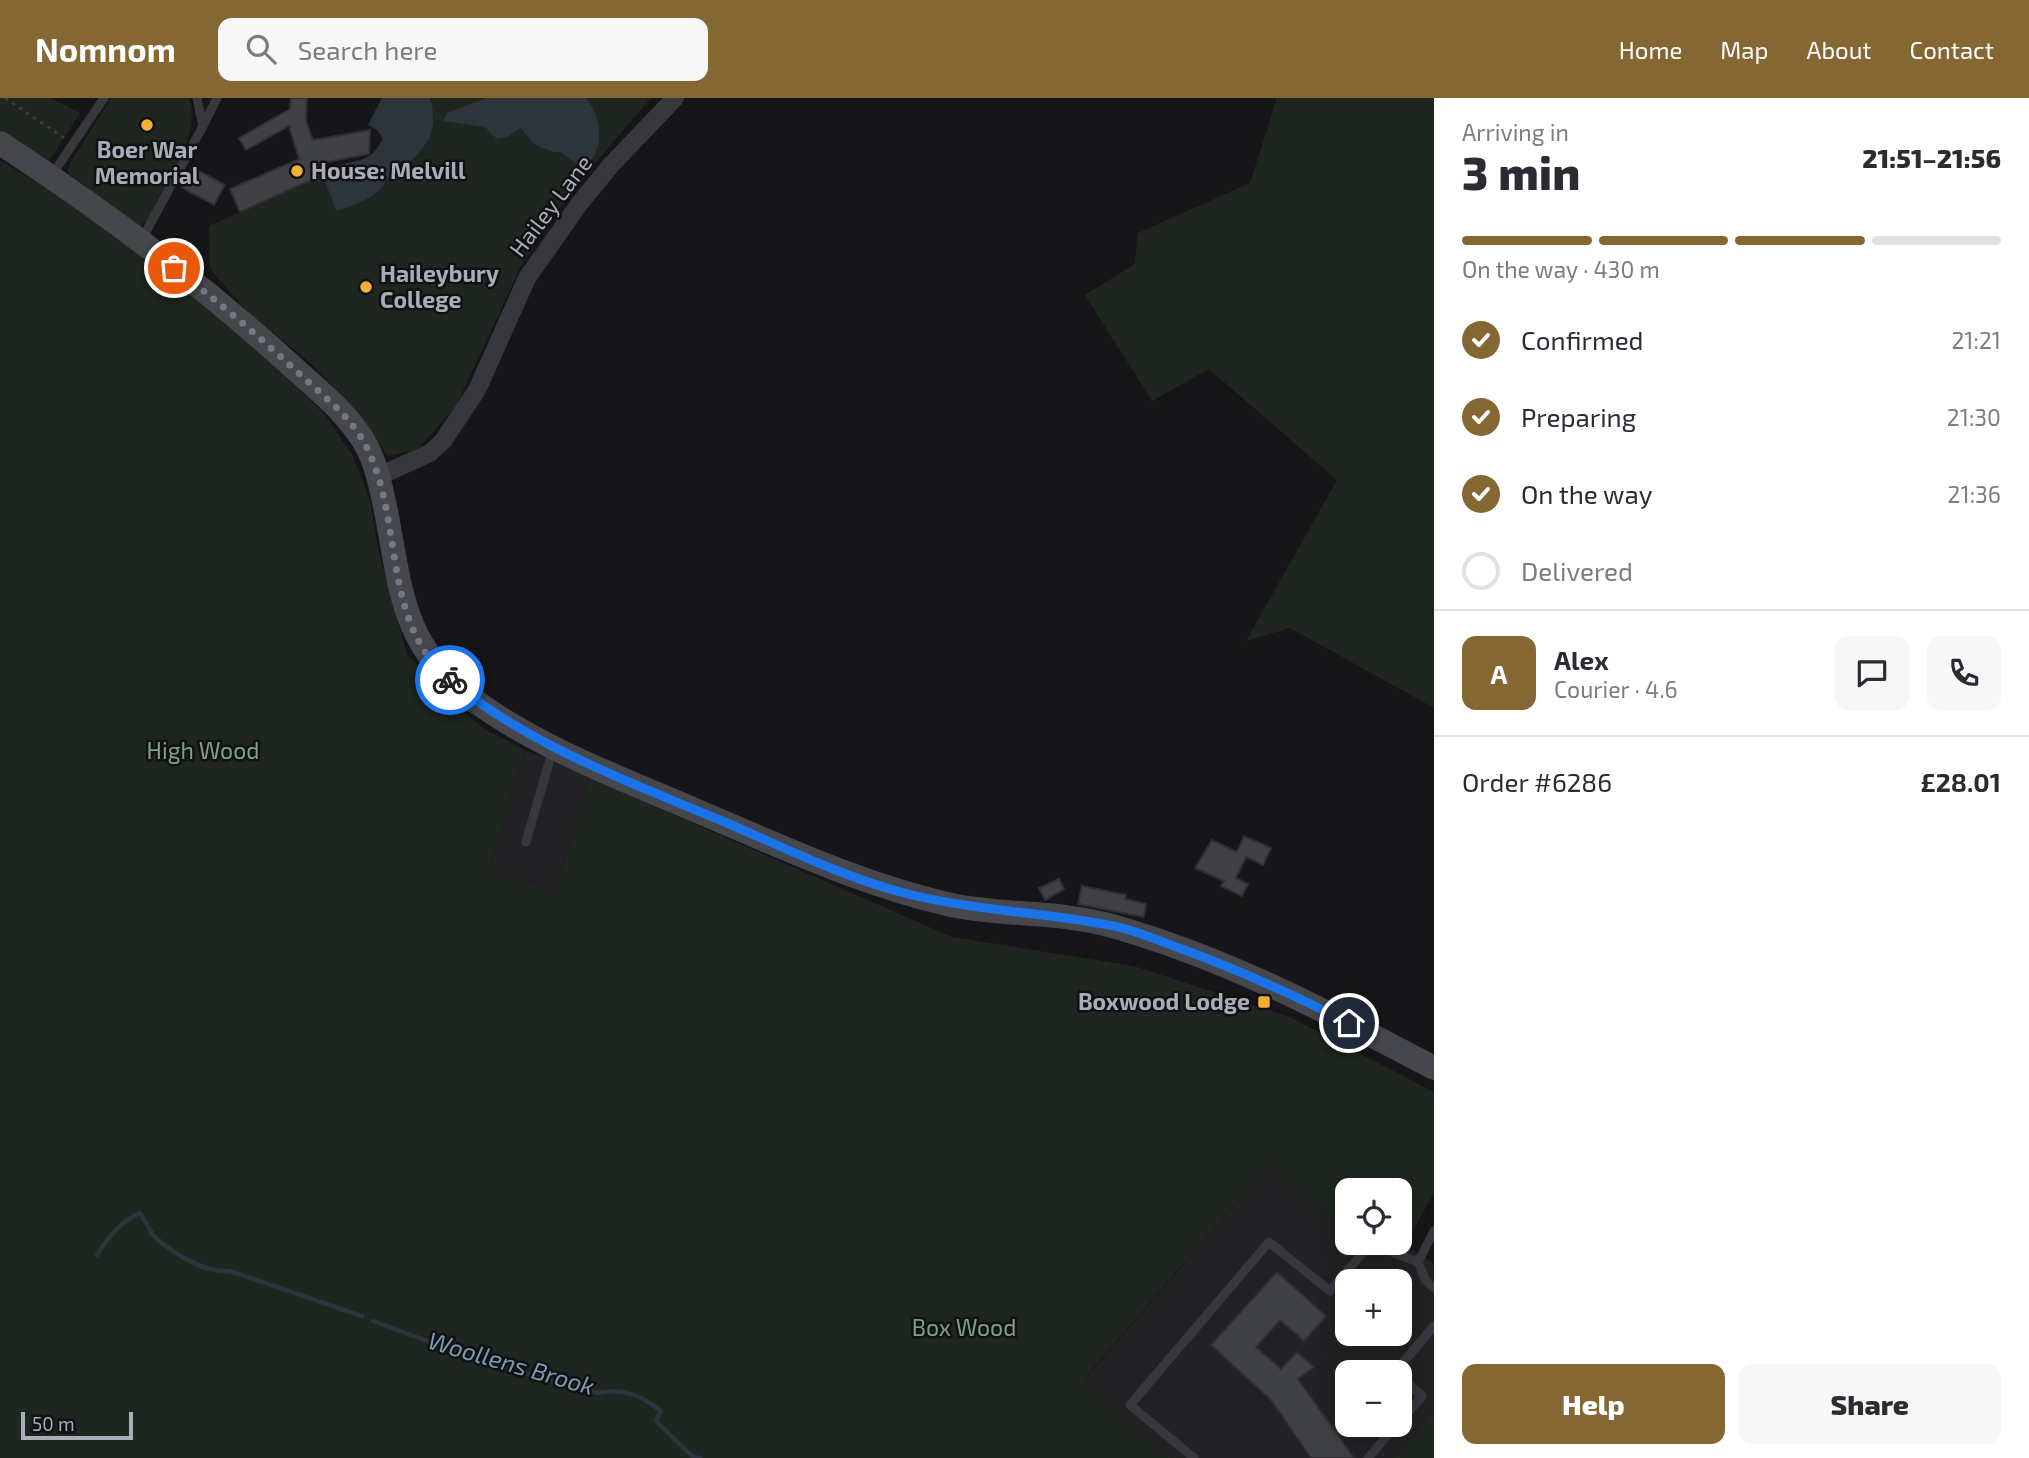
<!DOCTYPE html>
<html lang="en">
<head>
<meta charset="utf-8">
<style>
	:root { --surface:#fff; --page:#f7f7f7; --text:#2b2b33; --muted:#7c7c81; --line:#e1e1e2; --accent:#856733 }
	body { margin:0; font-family:"Exo 2",sans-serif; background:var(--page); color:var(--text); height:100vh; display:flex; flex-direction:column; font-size:26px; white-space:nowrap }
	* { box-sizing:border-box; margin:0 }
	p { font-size:23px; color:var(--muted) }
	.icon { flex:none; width:38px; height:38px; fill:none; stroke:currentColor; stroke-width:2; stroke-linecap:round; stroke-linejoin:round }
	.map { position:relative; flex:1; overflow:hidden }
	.details { display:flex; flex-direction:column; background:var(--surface); width:595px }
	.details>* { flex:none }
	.tools { position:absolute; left:1335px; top:1080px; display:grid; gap:14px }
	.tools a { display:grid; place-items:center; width:77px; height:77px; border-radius:14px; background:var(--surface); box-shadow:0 4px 18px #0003; font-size:35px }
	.scale { position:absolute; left:21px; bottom:18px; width:112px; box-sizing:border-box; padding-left:7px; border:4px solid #a8adb8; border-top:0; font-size:19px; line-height:24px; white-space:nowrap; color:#a8adb8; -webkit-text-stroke:5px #111113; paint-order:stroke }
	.pin { position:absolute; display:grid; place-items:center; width:60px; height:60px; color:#fff; margin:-30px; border:4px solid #fff; border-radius:50%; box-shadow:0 2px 7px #0007 }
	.courier { position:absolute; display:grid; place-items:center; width:70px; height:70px; margin:-35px; border:5px solid #1a73e8; border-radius:50%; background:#fff; color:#222; box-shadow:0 2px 9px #0007 }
	.headline em { font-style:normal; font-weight:800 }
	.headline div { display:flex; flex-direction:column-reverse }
	.headline { display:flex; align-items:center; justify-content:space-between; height:119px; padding:0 28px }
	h1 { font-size:46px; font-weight:800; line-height:52px }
	.bar { display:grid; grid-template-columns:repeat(4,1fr); gap:10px 7px; align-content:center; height:84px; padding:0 28px }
	.bar i { height:9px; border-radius:5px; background:var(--line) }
	.bar .on { background:var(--accent) }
	.bar p { grid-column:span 4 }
	.line { display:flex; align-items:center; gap:18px; padding:0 28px; border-top:2px solid var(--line) }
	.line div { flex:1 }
	.round { display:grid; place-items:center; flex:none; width:74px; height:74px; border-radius:14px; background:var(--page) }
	ol { padding:0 28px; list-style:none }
	li { display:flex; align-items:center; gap:21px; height:77px }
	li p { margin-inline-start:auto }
	li .icon { padding:7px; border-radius:50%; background:var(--accent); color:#fff; stroke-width:4 }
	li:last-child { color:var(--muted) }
	li i { width:38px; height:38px; border:4px solid var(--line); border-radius:50% }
	.button { display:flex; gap:14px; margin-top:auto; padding:14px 28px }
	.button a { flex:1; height:80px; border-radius:14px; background:var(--accent); color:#fff; font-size:28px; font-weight:800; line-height:80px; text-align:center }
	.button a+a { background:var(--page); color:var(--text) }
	header { display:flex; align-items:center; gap:42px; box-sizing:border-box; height:98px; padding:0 35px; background:var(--accent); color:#fff }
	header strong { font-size:33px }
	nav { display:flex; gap:38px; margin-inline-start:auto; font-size:24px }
	.search { width:490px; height:63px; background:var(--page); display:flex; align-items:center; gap:18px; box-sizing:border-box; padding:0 24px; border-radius:14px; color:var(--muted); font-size:26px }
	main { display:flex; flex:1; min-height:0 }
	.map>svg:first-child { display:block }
	.built { fill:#222225; fill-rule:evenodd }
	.green { fill:#1e261f }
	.water { fill:#2c353c }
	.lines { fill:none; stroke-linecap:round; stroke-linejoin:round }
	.stream { stroke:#2c353c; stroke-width:4.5 }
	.building { fill:#404145; stroke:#303034; stroke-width:2 }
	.path { stroke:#3d3f44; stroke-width:2.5; stroke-dasharray:3.5 5; stroke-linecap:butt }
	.service { stroke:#37383d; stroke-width:9 }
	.minor { stroke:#37383d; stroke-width:18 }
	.secondary { stroke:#45474d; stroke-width:24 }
	.done { stroke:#757880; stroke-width:7; stroke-dasharray:0 12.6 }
	.route { stroke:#1a73e8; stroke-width:9 }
	.poi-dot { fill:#f2b134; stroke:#111113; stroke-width:2.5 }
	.labels { text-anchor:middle; stroke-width:5; stroke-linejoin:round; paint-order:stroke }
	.poi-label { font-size:23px; font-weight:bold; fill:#a8adb8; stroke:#111113; text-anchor:start }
	.street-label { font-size:23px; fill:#a8adb8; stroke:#111113 }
	.park-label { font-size:23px; fill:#7fa381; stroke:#111113 }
	.water-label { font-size:24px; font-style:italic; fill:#7f9bb3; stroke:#111113 }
</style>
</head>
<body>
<header>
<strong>Nomnom</strong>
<div class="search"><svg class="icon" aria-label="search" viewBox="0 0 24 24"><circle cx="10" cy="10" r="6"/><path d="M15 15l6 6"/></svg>Search here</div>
<nav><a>Home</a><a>Map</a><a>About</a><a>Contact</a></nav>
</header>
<main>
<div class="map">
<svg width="1434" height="1360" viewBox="0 0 1434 1360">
	<rect width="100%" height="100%" fill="#161618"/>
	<g class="built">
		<polygon points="525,652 590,680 555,792 489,770"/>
		<path d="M1269 1067 1347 1136 1348 1144 1400 1143 1434 1166V1313L1393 1360H1172L1083 1283ZM1348 1183H1400V1236H1348ZM1348 1274H1400V1326H1348Z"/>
	</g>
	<g class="green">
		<polygon points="0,0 51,0 80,15 47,66 0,32"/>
		<path d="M111 0H189C202 36 166 88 149 121L140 129 68 75 69 67Z"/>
		<path d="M382 0H651L578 85 523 164 456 308 417 352 388 358 355 313 313 267 248 214 210 171 209 128 311 83 323 86C329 59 357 70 373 55 377 51 380 45 383 41L377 32 368 27Z"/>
		<polygon points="1277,0 1434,0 1434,610 1290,530 1246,543 1337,382 1209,271 1152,303 1085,197 1135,166 1138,135 1250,85"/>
		<polygon points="0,62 85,113 147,159 271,263 324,316 353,358 370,403 379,454 407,556 454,607 486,632 525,652 489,770 555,792 590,680 952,839 1134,868 1290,919 1434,994 1434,1095 1405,1146 1400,1143 1400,1092 1348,1092 1347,1136 1268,1068 1083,1282 1172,1360 0,1360"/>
		<polygon points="1434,1313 1434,1360 1393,1360"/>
	</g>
	<g class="water">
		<path d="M382 0H430C438 28 431 44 411 63H398C392 69 391 75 386 83 377 100 354 107 336 113L324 80C341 57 356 70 373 55 376 52 380 46 383 41L377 32 368 27Z"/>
		<path d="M487 0H586C602 19 608 57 580 69L561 54H553L534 46 521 30 507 39 497 41 485 29 443 23 447 15Z"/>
	</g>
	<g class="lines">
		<g class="stream">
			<path d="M97 1157C109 1138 120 1124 140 1115 145 1122 149 1133 155 1139 174 1156 204 1175 230 1173L362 1218"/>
			<path d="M373 1223 484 1264 598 1295C623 1289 642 1298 661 1313L656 1323 693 1359 700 1360"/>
		</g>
	</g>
	<g class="building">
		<polygon points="291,0 307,0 306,23 313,42 370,32 369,56 326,64 322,84 311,82 240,114 230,91 299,61 289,28 246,52 239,40 290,11"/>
		<polygon points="192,69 225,87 214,107 181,89"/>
		<polygon points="1244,738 1271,750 1263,767 1246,759 1236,780 1248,786 1242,798 1221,788 1224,783 1195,770 1212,742 1237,754"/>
		<polygon points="1059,781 1064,791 1045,802 1039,790"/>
		<polygon points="1082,788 1126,797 1125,801 1146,806 1144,819 1078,806"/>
		<polygon points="1277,1174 1326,1218 1304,1243 1280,1222 1256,1249 1281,1271 1297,1254 1314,1269 1298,1281 1354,1360 1311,1360 1271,1302 1211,1247"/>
	</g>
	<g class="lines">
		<polyline class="path" points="5,0 64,40"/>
		<g class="service">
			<polyline points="204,26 217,0"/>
			<polyline points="52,77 104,0"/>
			<polyline points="141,143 203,28 197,0"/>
			<polyline points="526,744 553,651"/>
			<polyline points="1380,1144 1394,1155 1418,1164 1426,1183 1434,1190"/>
			<polyline points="1418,1164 1434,1133"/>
			<polyline points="1395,1274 1434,1228"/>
			<polyline points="1400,1279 1422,1298 1400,1324"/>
			<polyline points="1194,1360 1130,1307 1269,1144 1330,1193 1372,1144"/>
			<polyline points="1368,1360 1397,1326"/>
		</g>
		<polyline class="minor" points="379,378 430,355 443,343 477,292 527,180 580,105 611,67 675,0"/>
		<path class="secondary" d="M0 45C103 112 203 187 294 270 321 295 349 316 367 349 378 371 382 394 387 418 401 495 404 549 471 600 538 650 621 680 697 713 780 748 862 787 951 807 1004 818 1060 813 1112 828 1226 860 1330 915 1434 970"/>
	</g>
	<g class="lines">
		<path class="done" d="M174 170C219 204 262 241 304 280 328 302 352 320 367 350 404 424 381 524 450 582"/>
		<path class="route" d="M450 582C529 648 632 685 727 725 785 750 843 779 904 795 970 812 1037 814 1103 826 1129 830 1155 841 1179 850 1237 871 1294 897 1349 925"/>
	</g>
	<g class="poi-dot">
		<circle cx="147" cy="27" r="7"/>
		<circle cx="297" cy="73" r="7"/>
		<circle cx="366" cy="189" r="7"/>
		<rect x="1257" y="897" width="14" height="14" rx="3.5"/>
	</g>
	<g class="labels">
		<g class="poi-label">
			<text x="147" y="60" text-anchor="middle">Boer War<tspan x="147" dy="26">Memorial</tspan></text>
			<text x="311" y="81">House: Melvill</text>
			<text x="380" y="184">Haileybury<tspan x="380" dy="26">College</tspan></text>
			<text x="1250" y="912" text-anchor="end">Boxwood Lodge</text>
		</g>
		<g class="street-label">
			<text transform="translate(551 108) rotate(-53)" y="8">Hailey Lane</text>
		</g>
		<g class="park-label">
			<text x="203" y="661">High Wood</text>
			<text x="964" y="1238">Box Wood</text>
		</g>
		<g class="water-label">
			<text transform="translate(511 1266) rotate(16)" y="8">Woollens Brook</text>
		</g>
	</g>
</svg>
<div class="tools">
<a><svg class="icon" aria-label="locate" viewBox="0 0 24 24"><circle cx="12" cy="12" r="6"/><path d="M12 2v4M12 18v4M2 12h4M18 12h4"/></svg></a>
<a>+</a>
<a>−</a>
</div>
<div class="scale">50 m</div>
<div class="pin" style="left:174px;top:170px;background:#ea580c"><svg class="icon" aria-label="bag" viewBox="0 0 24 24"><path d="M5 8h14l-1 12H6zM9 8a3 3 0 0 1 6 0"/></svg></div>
<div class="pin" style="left:1349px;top:925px;background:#1f2937"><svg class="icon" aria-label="home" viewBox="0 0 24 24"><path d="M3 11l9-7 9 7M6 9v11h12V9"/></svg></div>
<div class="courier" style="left:450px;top:582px"><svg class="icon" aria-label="bike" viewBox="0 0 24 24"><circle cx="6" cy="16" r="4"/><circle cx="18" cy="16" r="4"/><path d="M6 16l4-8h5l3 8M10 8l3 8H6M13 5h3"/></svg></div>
</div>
<section class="details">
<div class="headline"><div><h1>3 min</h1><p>Arriving in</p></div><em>21:51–21:56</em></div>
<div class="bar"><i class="on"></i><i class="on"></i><i class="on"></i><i></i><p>On the way · 430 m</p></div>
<ol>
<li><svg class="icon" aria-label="check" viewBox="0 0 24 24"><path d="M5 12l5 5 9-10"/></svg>Confirmed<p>21:21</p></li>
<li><svg class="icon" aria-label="check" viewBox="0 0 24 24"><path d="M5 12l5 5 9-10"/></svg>Preparing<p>21:30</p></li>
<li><svg class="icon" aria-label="check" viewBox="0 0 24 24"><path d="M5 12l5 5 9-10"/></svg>On the way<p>21:36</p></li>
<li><i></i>Delivered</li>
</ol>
<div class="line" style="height:126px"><b class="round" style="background:var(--accent);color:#fff">A</b><div><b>Alex</b><p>Courier · 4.6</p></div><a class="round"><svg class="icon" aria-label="chat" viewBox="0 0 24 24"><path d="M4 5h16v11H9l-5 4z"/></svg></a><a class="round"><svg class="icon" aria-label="phone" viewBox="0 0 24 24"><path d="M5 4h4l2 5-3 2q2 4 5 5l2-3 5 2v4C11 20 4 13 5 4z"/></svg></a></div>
<div class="line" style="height:91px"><div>Order #6286</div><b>£28.01</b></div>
<div class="button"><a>Help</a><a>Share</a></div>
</section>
</main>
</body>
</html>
